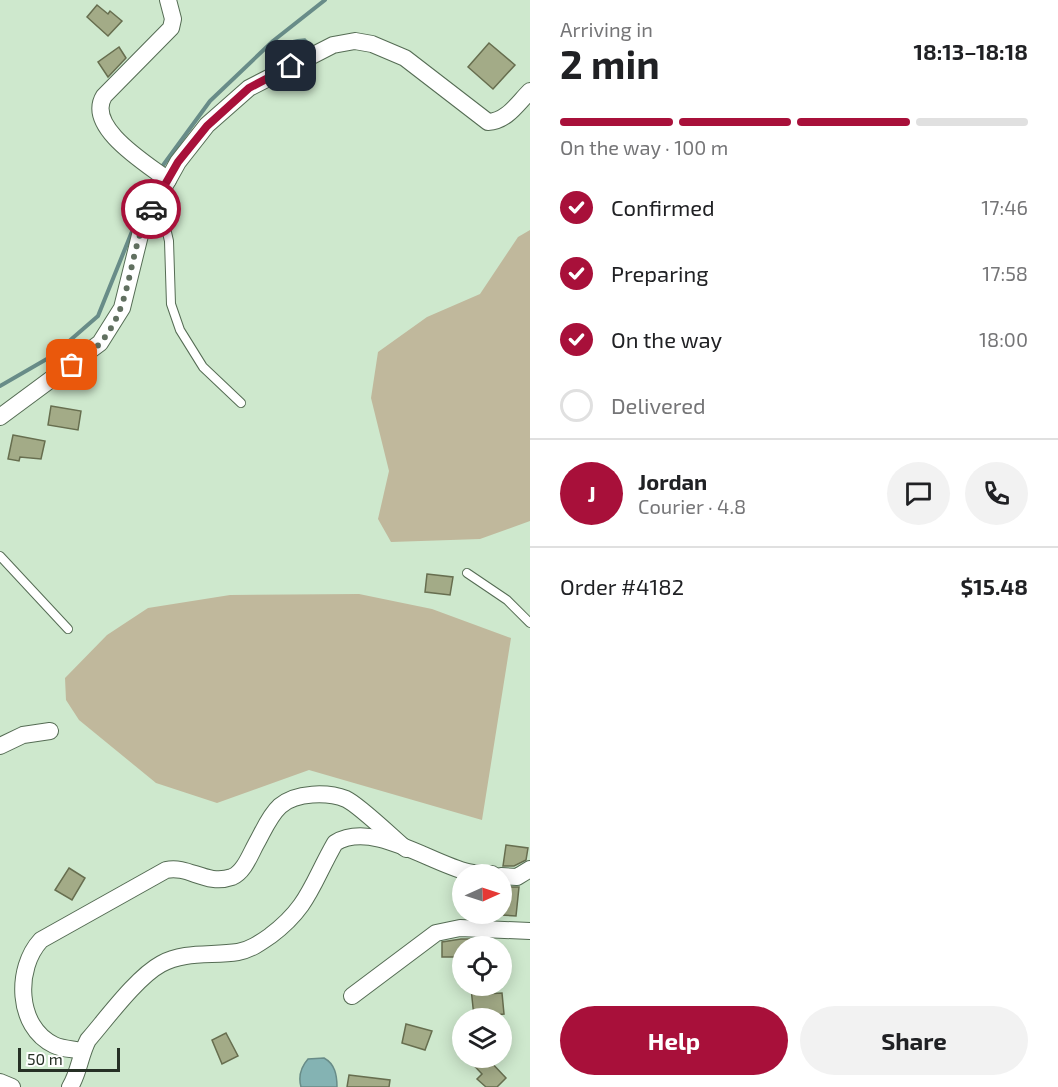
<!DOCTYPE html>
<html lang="en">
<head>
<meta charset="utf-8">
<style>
	:root { --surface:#fff; --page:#f2f2f2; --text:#202124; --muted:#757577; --line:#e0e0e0; --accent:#a8103a }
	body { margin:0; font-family:"Exo 2",sans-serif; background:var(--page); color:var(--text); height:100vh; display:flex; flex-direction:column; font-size:22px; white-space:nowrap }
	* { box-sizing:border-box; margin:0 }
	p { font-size:20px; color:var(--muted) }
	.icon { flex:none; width:33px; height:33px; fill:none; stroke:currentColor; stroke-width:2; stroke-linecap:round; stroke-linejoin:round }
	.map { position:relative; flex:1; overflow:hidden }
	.details { display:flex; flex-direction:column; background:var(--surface); width:528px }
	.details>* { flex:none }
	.needle { width:39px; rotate:87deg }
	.controls { position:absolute; left:452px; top:864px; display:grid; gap:12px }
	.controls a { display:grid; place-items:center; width:60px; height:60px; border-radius:50%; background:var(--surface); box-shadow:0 3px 15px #0003; font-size:30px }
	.scale { position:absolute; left:18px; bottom:15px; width:102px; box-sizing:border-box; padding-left:6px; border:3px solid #263025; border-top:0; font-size:16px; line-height:21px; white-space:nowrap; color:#263025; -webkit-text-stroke:4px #fff; paint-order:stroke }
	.pin { position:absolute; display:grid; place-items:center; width:51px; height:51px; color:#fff; margin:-26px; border-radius:12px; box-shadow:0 3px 9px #0006 }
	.courier { position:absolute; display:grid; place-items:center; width:60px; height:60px; margin:-30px; border:4px solid #a8103a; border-radius:50%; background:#fff; color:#222; box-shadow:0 2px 8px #0007 }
	.summary em { font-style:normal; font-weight:700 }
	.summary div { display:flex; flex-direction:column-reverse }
	.summary { display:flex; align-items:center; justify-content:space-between; height:102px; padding:0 30px }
	h1 { font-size:39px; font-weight:700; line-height:45px }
	.bar { display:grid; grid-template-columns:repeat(4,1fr); gap:9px 6px; align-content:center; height:72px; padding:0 30px }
	.bar i { height:8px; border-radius:4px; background:var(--line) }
	.bar .current { background:var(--accent) }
	.bar p { grid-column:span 4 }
	.line { display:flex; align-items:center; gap:15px; padding:0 30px; border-top:2px solid var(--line) }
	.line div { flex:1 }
	.round { display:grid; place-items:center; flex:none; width:63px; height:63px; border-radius:32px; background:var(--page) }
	ol { padding:0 30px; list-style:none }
	li { display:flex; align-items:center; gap:18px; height:66px }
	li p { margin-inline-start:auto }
	li .icon { padding:6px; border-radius:50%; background:var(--accent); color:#fff; stroke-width:4 }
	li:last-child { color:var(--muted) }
	li i { width:33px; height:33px; border:3px solid var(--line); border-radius:50% }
	.button { display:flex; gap:12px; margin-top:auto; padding:12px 30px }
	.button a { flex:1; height:69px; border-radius:36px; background:var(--accent); color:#fff; font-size:24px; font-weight:700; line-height:69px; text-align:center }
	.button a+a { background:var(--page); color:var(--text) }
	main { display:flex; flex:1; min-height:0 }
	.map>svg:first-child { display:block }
	.green { fill:#c0b89c }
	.water { fill:#84b3b3; stroke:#688c88; stroke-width:1.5 }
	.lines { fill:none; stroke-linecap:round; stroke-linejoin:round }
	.stream { stroke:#688c88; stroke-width:4 }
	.building { fill:#a3ab87; stroke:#676e4f; stroke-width:1.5 }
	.lane-casing { stroke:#556c54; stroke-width:10 }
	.street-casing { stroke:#556c54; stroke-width:18 }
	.lane { stroke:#fff; stroke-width:8 }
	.street { stroke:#fff; stroke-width:16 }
	.done { stroke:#617060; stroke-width:6; stroke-dasharray:0 10.8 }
	.route { stroke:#a8103a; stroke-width:8 }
</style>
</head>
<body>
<main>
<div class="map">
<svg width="530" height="1087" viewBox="0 0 530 1087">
	<rect width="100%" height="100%" fill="#cee8cd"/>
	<g class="green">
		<polygon points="530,230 530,521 480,539 391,542 378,519 389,471 371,398 378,352 427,317 480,294 518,237"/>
		<polygon points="359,594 432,609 511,638 482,820 309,770 217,803 156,783 79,720 66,700 65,678 107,635 148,608 230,595"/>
	</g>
	<g class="water">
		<path d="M305 39 311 45 275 66C276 45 285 40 305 39Z"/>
		<path d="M324 1058C335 1064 337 1075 337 1087H301C298 1076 301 1067 308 1059Z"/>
	</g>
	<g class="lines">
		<g class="stream">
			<polyline points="161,168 210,101 273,41 325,0"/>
			<polyline points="138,216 156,177"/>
			<polyline points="0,386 52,356 98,316 133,229"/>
		</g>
	</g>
	<g class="building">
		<polygon points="97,5 108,14 110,11 122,21 108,36 87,17"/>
		<polygon points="489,43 515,65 493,89 468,67"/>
		<polygon points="119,47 126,58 108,77 98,62"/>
		<polygon points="51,406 81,411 78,430 48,425"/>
		<polygon points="13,435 45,441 41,459 20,457 19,461 8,459"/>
		<polygon points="427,574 453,577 450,595 425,592"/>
		<polygon points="506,845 528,848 526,860 514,866 503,866"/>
		<polygon points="69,868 85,878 72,900 55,890"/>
		<polygon points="501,887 519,887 516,916 501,915"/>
		<polygon points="461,939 470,939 471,946 462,946 462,957 442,957 442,942"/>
		<polygon points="484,986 485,994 502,993 504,1014 474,1017 471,988"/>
		<polygon points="406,1024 432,1031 425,1050 402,1043"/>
		<polygon points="226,1033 238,1056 222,1064 212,1040"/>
		<polygon points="467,1058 487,1058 506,1078 497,1087 486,1087 477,1079 482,1074"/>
		<polygon points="349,1075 390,1080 389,1087 347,1087"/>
	</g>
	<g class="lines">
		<g class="lane-casing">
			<g id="lane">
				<polyline points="149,213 165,224 169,241 171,304 180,330 203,367 241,403"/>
				<polyline points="0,556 68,629"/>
				<polyline points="467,573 507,600 530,623"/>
			</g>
		</g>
		<g class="street-casing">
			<g id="street">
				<path d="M168 0 173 19 171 28 104 96C85 127 147 164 168 180"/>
				<path d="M0 417 100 343 122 308 143 223 168 180 178 162 207 125 249 88 333 45 355 41 372 44 405 58 488 122C507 121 517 104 530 91"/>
				<polyline points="0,746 23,735 50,731"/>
				<polyline points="501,876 517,877 530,869"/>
				<polyline points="352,996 436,933 460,928 530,931"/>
				<path d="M82 1051C73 1049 62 1049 54 1045 16 1027 15 968 41 940L166 870C189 865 206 886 232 877 244 872 250 855 256 844 263 832 269 816 280 806 296 792 328 792 346 799 359 805 393 838 406 849"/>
				<polyline points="0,1082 12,1087"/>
				<path d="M70 1087C79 1073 80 1055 88 1040 107 1018 137 977 161 964 184 951 212 956 238 952 250 950 260 943 270 936 309 907 312 883 335 843 372 820 430 863 468 872 476 874 484 874 492 874"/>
			</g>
		</g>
		<use href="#lane" class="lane"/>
		<use href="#street" class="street"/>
	</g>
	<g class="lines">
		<path class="done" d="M72 365C81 358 94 351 101 342 134 304 127 251 151 209"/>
		<polyline class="route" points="151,209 178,162 207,126 249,88 291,66"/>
	</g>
</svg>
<div class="controls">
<a><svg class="needle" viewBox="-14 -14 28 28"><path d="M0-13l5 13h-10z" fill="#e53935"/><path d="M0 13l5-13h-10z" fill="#757577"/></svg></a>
<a><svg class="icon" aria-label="locate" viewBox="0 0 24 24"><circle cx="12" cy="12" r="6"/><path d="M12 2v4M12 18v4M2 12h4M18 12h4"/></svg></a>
<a><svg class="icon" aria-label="layers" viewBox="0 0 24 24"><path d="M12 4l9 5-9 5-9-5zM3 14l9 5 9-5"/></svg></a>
</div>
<div class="scale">50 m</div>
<div class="pin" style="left:72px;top:365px;background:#ea580c"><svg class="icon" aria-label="bag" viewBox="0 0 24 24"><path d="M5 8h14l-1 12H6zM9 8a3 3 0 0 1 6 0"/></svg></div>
<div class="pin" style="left:291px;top:66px;background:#1f2937"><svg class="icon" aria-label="home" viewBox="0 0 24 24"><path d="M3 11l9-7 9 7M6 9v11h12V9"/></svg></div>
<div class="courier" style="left:151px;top:209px"><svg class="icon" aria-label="car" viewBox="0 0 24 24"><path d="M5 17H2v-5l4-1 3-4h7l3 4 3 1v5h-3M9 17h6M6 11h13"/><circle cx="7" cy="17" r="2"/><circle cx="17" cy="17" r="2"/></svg></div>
</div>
<section class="details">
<div class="summary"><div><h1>2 min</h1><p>Arriving in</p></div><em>18:13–18:18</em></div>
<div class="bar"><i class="current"></i><i class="current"></i><i class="current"></i><i></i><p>On the way · 100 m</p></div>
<ol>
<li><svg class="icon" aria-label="check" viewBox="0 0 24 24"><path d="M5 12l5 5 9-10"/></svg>Confirmed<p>17:46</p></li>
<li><svg class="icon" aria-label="check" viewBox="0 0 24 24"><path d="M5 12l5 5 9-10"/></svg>Preparing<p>17:58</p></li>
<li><svg class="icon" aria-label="check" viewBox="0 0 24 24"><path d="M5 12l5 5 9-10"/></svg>On the way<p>18:00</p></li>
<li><i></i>Delivered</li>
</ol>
<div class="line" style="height:108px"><b class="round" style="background:var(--accent);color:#fff">J</b><div><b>Jordan</b><p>Courier · 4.8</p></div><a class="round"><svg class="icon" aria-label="chat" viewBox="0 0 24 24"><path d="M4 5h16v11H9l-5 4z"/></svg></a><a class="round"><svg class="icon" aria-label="phone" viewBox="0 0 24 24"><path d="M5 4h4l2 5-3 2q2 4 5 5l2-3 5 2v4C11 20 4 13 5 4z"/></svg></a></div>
<div class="line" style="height:78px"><div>Order #4182</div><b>$15.48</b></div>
<div class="button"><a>Help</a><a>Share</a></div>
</section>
</main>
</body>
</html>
